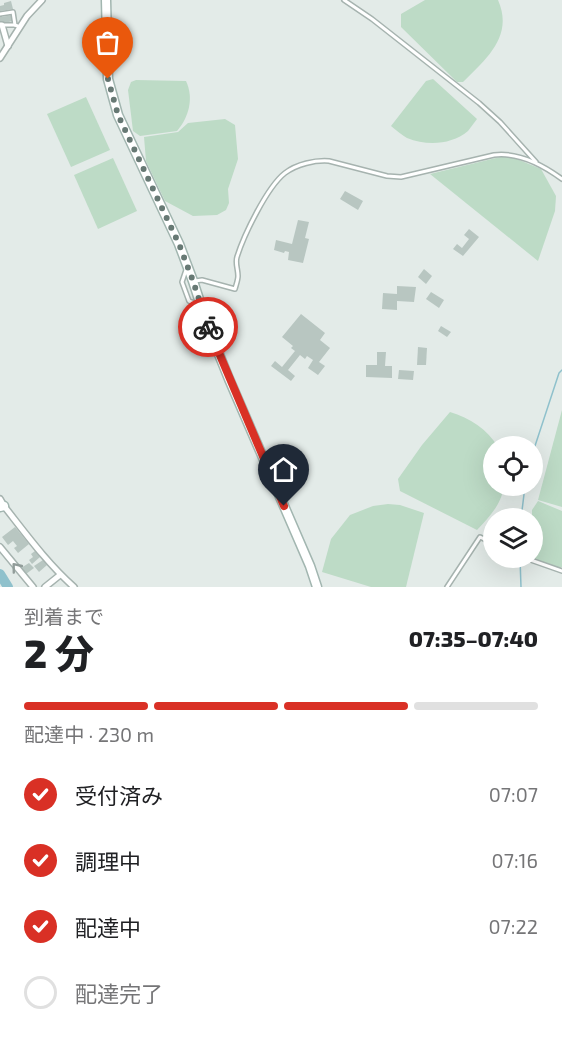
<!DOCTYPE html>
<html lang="ja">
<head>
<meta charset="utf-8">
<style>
	:root { --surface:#fff; --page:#f6f6f6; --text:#202124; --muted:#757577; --line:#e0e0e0; --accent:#d93025 }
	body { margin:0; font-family:"Exo 2","Noto Sans JP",sans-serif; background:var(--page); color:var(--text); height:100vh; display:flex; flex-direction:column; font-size:22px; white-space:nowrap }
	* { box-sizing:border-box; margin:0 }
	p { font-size:20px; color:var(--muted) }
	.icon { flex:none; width:33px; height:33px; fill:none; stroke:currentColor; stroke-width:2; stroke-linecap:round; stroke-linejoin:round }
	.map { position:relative; height:587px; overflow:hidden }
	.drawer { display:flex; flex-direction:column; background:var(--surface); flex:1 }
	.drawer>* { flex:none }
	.controls { position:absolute; left:483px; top:436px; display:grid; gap:12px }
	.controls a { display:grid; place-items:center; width:60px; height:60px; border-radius:50%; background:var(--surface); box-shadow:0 6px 24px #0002; font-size:30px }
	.pin { position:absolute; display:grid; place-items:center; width:51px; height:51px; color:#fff; margin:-62px -26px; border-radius:50% 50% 50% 0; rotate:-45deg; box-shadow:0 0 6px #0007 }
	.pin .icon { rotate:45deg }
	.courier { position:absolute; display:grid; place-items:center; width:60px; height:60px; margin:-30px; border:4px solid #d93025; border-radius:50%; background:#fff; color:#222; box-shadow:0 2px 8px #0007 }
	.headline em { font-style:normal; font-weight:800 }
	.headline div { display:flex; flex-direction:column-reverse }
	.headline { display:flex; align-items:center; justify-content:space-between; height:102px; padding:0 24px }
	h1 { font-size:39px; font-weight:800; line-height:45px }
	.bar { display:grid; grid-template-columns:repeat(4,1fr); gap:9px 6px; align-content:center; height:72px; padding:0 24px }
	.bar i { height:8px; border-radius:4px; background:var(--line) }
	.bar .active { background:var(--accent) }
	.bar p { grid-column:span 4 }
	ol { padding:0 24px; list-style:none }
	li { display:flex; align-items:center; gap:18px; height:66px }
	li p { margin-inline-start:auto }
	li .icon { padding:6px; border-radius:50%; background:var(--accent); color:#fff; stroke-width:4 }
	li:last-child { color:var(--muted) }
	li i { width:33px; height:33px; border:3px solid var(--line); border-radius:50% }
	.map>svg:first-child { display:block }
	.green { fill:#bddbc6 }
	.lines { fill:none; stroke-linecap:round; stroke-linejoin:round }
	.stream { stroke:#8fc1cc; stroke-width:1.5 }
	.river { stroke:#8fc1cc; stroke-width:10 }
	.building { fill:#b8c6c1 }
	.lane-casing { stroke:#a6b3af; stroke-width:6 }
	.street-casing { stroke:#a6b3af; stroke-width:8 }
	.secondary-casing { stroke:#a2b6b0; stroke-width:11 }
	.lane { stroke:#fff; stroke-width:3 }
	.street { stroke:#fff; stroke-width:5 }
	.secondary { stroke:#fff; stroke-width:8 }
	.oneway { stroke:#929d9a }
	.done { stroke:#677974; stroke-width:6; stroke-dasharray:0 10.8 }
	.route { stroke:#d93025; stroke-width:8 }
</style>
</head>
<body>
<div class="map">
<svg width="562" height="587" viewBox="0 0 562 587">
	<rect width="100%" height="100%" fill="#e3ebe8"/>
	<g class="green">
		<path d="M425 0H498C514 36 486 59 463 82H457L401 27V14Z"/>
		<path d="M433 79 477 119C474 123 471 127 468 131 451 145 427 146 407 138 402 135 396 130 391 126L426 81Z"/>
		<path d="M136 80 186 81C194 98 189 117 177 131L140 136 133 131 128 90 131 82Z"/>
		<polygon points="86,97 110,150 71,167 47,114"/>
		<polygon points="225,119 235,125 238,159 228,189 229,203 226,210 217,215 193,216 165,201 146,161 144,137 178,132 188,123"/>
		<polygon points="500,157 512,157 541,169 556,196 555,211 538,261 430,174"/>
		<polygon points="113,158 137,211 98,229 74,175"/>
		<polygon points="562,410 562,507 538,500"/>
		<path d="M450 412C470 418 487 429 498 447H494V486H504C501 505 490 516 477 530L400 491 398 479 422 445Z"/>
		<polygon points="538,501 562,511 562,567 559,568 531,558 532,558 532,510"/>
		<polygon points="388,504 400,505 424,513 406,587 371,587 322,572 331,539 350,515 373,506"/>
	</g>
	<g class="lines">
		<g class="stream">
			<polyline points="532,455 559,373 562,370"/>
			<polyline points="521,519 525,486"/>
			<polyline points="520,558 521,587"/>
		</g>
		<polyline class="river" points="0,574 8,587"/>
	</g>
	<g class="building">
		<polygon points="11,1 13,9 0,11 0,6 4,5 4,3"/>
		<polygon points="0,15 2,15 2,17 12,15 13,21 4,23 0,22"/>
		<polygon points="345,191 363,201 358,210 340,199"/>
		<polygon points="298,220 309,222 305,238 309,239 303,263 288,260 289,252 285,251 284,253 274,250 276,240 292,244"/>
		<polygon points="469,229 479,237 463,256 453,249 457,244 462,248 469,239 464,235"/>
		<polygon points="424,269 432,276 426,284 418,277"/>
		<polygon points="397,286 416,287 414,302 397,301 397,310 382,309 383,293 397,294"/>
		<polygon points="431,292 444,300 439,308 426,299"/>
		<polygon points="301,314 325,333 320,340 330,348 319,362 325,366 318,375 308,368 313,360 307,356 305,359 300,355 288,370 295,376 291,381 271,366 275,361 282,367 295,351 291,348 293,346 282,337"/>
		<polygon points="441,326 451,332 447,337 438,331"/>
		<polygon points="418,347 427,348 426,365 417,365"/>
		<polygon points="377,352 386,352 385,366 392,366 392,378 366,377 366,365 377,365"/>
		<polygon points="399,370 414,371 413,380 398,379"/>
		<polygon points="15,527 29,544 18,553 14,548 17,546 13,541 8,545 2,537"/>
		<polygon points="35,551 40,557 32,564 29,560 33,557 31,554"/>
		<polygon points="43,560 47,565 39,572 34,566"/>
		<polygon points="29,563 34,568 26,574 21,568"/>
	</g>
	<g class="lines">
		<g class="lane-casing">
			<g id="lane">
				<polyline points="344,0 372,19 479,103 500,122 536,162"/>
				<polyline points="0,14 13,12 15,25 20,27"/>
				<polyline points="2,25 15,25"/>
				<polyline points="186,270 182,282 189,301 199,305"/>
				<path d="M195 281 202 280 235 289C236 285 238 280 238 276 238 269 235 263 237 257 244 235 267 187 285 173 297 164 315 160 329 161L387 176 401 177 494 155C518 152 543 165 562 179"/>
				<polyline points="525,558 562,571"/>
				<polyline points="447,587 480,537 494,544"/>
			</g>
		</g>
		<g class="street-casing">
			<g id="street">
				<polyline points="0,25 2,25 8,46"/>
				<polyline points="0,58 27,16 42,0"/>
				<path d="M0 499 4 506C26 534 47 563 74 587"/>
				<polyline points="0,547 33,587"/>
				<polyline points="45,587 60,575"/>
			</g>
		</g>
		<g class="secondary-casing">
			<g id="secondary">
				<polyline points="106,0 108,79 118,115 179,244 193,281 208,327 229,379 310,566 317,587"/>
				<polyline points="0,507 4,506"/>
			</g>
		</g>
		<use href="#lane" class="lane"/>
		<use href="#street" class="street"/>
		<use href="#secondary" class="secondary"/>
	</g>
	<defs><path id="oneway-chevron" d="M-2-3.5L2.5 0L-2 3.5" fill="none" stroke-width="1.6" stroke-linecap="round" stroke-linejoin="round" transform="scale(1.5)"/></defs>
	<use class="oneway" href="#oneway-chevron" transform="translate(16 567) rotate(-129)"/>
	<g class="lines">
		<polyline class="done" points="108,79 118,115 179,244 193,281 208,327"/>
		<polyline class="route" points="208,327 284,506"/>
	</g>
</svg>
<div class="controls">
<a><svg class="icon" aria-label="locate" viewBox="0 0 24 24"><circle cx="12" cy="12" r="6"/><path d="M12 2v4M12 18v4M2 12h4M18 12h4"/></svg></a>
<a><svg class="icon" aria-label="layers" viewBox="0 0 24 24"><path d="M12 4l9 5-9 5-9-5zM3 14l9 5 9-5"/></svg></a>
</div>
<div class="pin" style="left:108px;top:79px;background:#ea580c"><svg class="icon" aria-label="bag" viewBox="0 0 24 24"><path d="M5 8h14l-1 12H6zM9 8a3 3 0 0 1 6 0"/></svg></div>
<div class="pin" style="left:284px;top:506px;background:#1f2937"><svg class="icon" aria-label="home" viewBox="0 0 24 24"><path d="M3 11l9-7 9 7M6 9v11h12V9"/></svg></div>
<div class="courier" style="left:208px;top:327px"><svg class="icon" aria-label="bike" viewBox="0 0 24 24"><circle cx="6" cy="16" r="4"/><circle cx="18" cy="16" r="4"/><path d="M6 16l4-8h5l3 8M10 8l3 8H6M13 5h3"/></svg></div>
</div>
<section class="drawer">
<div class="headline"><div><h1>2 分</h1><p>到着まで</p></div><em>07:35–07:40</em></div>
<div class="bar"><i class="active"></i><i class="active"></i><i class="active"></i><i></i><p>配達中 · 230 m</p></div>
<ol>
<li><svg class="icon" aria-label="check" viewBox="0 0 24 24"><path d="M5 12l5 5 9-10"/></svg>受付済み<p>07:07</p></li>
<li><svg class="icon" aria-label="check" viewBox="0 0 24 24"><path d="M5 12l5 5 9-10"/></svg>調理中<p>07:16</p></li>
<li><svg class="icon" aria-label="check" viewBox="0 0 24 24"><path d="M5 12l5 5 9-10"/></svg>配達中<p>07:22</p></li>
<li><i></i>配達完了</li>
</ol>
</section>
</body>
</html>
